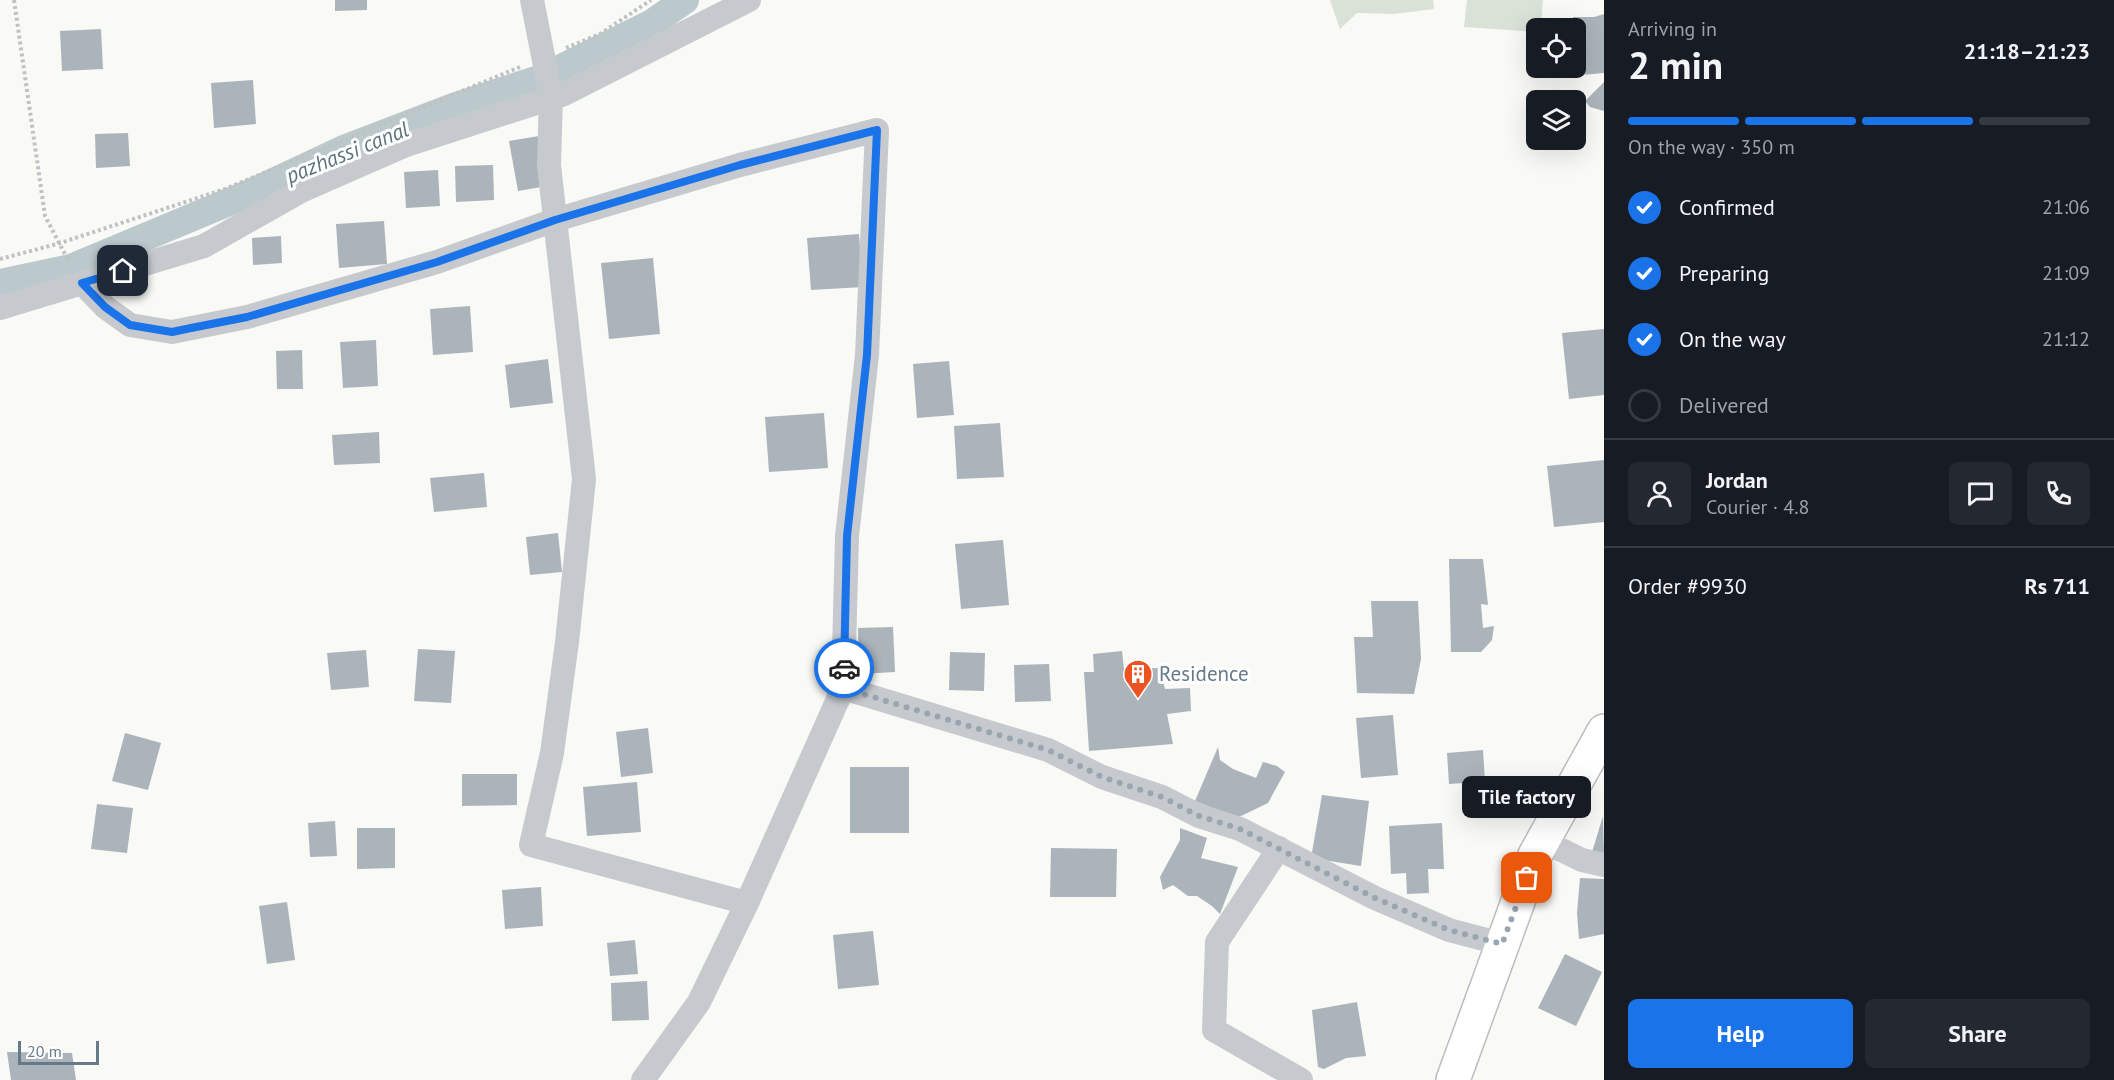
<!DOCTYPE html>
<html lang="en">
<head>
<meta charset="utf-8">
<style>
	:root { --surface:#171b24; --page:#242831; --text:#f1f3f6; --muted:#9ea1a6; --line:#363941; --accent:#1a73e8 }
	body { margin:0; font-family:"PT Sans",sans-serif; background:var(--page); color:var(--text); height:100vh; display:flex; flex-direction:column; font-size:22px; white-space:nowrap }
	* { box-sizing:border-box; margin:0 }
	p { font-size:20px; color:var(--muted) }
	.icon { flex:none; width:33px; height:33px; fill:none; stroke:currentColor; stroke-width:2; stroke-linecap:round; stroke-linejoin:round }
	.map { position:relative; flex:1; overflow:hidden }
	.panel { display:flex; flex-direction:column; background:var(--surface); width:510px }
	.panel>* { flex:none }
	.buttons { position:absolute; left:1526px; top:18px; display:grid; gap:12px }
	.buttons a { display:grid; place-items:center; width:60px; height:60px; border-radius:9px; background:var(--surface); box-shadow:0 6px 24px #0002; font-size:30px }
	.scale { position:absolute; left:18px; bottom:15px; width:81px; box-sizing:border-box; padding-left:6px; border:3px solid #667989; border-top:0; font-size:16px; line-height:21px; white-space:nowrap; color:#667989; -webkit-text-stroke:4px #fff; paint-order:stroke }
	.pin { position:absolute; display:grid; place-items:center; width:51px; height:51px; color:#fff; margin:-26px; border-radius:12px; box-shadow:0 3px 9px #0006 }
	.courier { position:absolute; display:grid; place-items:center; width:60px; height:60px; margin:-30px; border:4px solid #1a73e8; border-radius:50%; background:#fff; color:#222; box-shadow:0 2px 8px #0007 }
	.bubble { position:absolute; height:42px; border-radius:9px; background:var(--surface); box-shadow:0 6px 24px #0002; font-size:20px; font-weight:700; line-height:42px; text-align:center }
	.head em { font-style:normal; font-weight:700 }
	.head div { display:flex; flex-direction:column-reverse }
	.head { display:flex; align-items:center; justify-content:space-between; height:102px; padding:0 24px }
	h1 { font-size:39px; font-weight:700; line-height:45px }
	.bar { display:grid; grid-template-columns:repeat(4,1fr); gap:9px 6px; align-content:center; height:72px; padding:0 24px }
	.bar i { height:8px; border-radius:4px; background:var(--line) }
	.bar .active { background:var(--accent) }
	.bar p { grid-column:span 4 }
	.line { display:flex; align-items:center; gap:15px; padding:0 24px; border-top:2px solid var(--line) }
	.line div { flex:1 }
	.round { display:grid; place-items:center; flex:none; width:63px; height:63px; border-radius:9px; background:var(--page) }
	ol { padding:0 24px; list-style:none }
	li { display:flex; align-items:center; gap:18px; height:66px }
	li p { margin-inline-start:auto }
	li .icon { padding:6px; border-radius:50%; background:var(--accent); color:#fff; stroke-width:4 }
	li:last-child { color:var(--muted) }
	li i { width:33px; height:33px; border:3px solid var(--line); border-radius:50% }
	.action { display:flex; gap:12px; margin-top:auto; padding:12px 24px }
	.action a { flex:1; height:69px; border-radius:9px; background:var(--accent); color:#fff; font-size:24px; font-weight:700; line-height:69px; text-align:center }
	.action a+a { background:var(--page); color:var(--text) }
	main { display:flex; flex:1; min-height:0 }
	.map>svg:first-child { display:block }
	.green { fill:#dae1d7 }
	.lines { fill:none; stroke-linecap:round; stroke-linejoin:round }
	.canal { stroke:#bcc9cc; stroke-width:28 }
	.building { fill:#aab4ba }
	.secondary-casing { stroke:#b8bec2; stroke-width:36 }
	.path { stroke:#bfc2c4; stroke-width:4; stroke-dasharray:3 3; stroke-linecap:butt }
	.street { stroke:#c6cace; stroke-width:24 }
	.secondary { stroke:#fff; stroke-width:33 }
	.done { stroke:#99a6af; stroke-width:6; stroke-dasharray:0 10.8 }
	.route { stroke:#1a73e8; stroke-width:8 }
	.labels { text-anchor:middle; stroke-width:6; stroke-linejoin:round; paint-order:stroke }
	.poi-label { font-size:21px; fill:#667989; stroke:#fff; text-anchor:start }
	.water-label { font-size:22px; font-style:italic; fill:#5d747c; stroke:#fff }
</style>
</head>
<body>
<main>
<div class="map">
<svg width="1604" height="1080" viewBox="0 0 1604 1080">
	<rect width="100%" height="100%" fill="#f9f9f6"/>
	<g class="green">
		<polygon points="1330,0 1433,0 1434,9 1394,14 1357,13 1340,29"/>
		<polygon points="1467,0 1543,0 1541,28 1536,28 1536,32 1464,27"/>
	</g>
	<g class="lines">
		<polyline class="canal" points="0,283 71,268 248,194 346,148 453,107 539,79 652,23 685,0"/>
	</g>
	<g class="building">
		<polygon points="335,0 367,0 367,10 335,11"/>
		<polygon points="1604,14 1604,73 1548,78 1547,68 1575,68 1573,17 1594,17"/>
		<polygon points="101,29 103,69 62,71 60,31"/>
		<polygon points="253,80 256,124 214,128 211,83"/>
		<polygon points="1604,82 1604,111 1590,107 1585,101"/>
		<polygon points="128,133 130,166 96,168 95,134"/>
		<polygon points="539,136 547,186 518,191 509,141"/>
		<polygon points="493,165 494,200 456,202 455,166"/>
		<polygon points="438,170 440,206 406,208 404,172"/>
		<polygon points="384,221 387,264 339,268 336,224"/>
		<polygon points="859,234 863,287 811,290 807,238"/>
		<polygon points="281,236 282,263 253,265 252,238"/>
		<polygon points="653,258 660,334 609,339 601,263"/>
		<polygon points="470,306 473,352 433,355 430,309"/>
		<polygon points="1604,329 1604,395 1569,399 1562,333"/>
		<polygon points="376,340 378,386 343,388 340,342"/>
		<polygon points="302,350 303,389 277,389 276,351"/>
		<polygon points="548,359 553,403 510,408 505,365"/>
		<polygon points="949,361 954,415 917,418 913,364"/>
		<polygon points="824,413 828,468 769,472 765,417"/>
		<polygon points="1000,423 1004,477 957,479 954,426"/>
		<polygon points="379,432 380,463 334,465 332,435"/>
		<polygon points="1604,460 1604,522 1554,527 1547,466"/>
		<polygon points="484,473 487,507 434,512 430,478"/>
		<polygon points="558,533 562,572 530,575 526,537"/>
		<polygon points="1003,540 1009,605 961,609 955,544"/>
		<polygon points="1449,559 1483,559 1488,605 1481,604 1483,628 1494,626 1492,640 1481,652 1451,652"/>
		<polygon points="1371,601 1418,601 1421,659 1414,694 1357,693 1354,637 1373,637"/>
		<polygon points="893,627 895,672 859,674 858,628"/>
		<polygon points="418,649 455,651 451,703 414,701"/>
		<polygon points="366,650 369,687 331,690 327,653"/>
		<polygon points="1122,651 1124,669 1160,668 1165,689 1190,688 1191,711 1167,714 1173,744 1089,751 1084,672 1094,672 1093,654"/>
		<polygon points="950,652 985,653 984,691 949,690"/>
		<polygon points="1049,664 1051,701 1015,702 1014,665"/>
		<polygon points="1393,715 1398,775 1361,778 1356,718"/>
		<polygon points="648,728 653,773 621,777 616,732"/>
		<polygon points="125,733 161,743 148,790 112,781"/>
		<polygon points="1218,747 1220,760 1233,769 1256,778 1263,762 1277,766 1285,772 1268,803 1237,818 1195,801"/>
		<polygon points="1483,750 1486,797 1465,799 1464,783 1449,784 1447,753"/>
		<rect x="850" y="767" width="59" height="66"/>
		<polygon points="462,774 517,774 517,805 462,806"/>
		<polygon points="637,782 641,832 587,836 583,787"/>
		<polygon points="1322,795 1369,801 1361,866 1311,858"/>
		<polygon points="97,804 133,808 127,853 91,849"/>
		<polygon points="1603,816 1604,853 1592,852"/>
		<polygon points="335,821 337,856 310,857 308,823"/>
		<polygon points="1442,823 1444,869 1428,869 1429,893 1407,894 1406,873 1391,874 1389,826"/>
		<polygon points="357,828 395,828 395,868 357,869"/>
		<polygon points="1180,828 1207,838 1201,858 1238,867 1220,914 1212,906 1197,896 1188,896 1173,885 1163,890 1160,877 1180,840"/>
		<polygon points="1051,848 1117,849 1116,897 1050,897"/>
		<polygon points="1580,878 1604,879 1604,934 1579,939 1577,913"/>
		<polygon points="541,887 543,926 505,929 502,890"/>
		<polygon points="287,902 295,960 267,964 259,906"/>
		<polygon points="873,931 879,985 838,989 833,935"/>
		<polygon points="635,940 638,974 610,976 607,943"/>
		<polygon points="1565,954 1602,972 1576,1026 1538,1008"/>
		<polygon points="647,981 649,1020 612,1021 611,983"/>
		<polygon points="1357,1002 1366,1056 1346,1058 1324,1069 1318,1067 1312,1010"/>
		<polygon points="7,1052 72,1053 76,1080 11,1080"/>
	</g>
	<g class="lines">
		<g class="secondary-casing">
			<polyline id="secondary" points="1453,1080 1535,855 1604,731"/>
		</g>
		<g class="path">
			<polyline points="14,0 45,216 69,262"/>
			<polyline points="566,48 600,34 651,0"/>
			<polyline points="0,259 57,244 225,189 520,67"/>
		</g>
		<g class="street">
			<polyline points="532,0 551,96 549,165 584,479 567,642 552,753 531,845 747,903 699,1002 643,1080"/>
			<polyline points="82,283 105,307 130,325 172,332 247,317 437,262 555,220 740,165 877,130 867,355 847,536 843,688 747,903"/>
			<polyline points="0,308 204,246 301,191 406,145 564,94 749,0"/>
			<polyline points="843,688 1048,750 1102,777 1162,797 1199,816 1240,829 1375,898 1449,930 1502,944"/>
			<polyline points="1543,841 1582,860 1604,865"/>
			<polyline points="1279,848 1217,942 1214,1030 1301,1080"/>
		</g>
		<use href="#secondary" class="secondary"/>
	</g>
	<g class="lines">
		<polyline class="done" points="844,668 843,688 1048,750 1102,777 1162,797 1199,816 1240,829 1375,898 1449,930 1502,944 1527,878"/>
		<polyline class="route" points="123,271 82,283 105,307 130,325 172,332 191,328 247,317 437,262 555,220 740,165 877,130 867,355 847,536 844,668"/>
	</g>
	<defs>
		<g id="building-pin" transform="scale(1.5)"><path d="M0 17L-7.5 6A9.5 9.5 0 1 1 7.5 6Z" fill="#ec5323" stroke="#fff"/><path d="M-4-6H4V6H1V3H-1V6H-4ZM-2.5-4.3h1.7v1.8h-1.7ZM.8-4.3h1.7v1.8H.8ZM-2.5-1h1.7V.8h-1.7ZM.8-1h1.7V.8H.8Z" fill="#fff"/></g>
	</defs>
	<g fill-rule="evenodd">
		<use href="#building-pin" x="1138" y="674"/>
	</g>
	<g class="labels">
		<g class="poi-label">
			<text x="1159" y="681">Residence</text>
		</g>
		<g class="water-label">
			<text transform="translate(347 152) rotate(-22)" y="8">pazhassi canal</text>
		</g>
	</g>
</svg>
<div class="buttons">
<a><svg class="icon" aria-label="locate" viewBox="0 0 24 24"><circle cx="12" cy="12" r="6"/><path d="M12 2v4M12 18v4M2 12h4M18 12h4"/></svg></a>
<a><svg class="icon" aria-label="layers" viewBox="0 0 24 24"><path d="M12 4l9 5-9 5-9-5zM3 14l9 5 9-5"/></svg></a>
</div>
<div class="scale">20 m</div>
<div class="pin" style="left:1527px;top:878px;background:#ea580c"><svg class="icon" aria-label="bag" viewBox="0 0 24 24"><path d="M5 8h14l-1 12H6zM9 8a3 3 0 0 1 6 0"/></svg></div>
<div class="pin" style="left:123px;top:271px;background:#1f2937"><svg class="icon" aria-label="home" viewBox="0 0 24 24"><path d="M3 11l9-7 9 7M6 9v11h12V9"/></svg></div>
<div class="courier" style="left:844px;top:668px"><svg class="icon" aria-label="car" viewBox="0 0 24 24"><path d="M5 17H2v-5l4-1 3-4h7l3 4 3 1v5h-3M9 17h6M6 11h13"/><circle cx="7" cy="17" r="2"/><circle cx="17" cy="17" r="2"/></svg></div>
<div class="bubble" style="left:1462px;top:776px;width:129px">Tile factory</div>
</div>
<section class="panel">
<div class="head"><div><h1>2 min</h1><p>Arriving in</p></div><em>21:18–21:23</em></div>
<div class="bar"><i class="active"></i><i class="active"></i><i class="active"></i><i></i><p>On the way · 350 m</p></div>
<ol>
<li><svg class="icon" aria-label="check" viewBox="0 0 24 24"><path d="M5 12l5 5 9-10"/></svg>Confirmed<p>21:06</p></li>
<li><svg class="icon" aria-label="check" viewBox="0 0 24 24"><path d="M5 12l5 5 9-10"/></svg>Preparing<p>21:09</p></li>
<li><svg class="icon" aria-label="check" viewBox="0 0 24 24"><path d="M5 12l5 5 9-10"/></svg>On the way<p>21:12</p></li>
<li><i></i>Delivered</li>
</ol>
<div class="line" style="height:108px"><a class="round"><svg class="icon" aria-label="person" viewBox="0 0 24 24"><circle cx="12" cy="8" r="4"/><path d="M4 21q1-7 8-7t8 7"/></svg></a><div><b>Jordan</b><p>Courier · 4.8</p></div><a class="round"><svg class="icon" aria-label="chat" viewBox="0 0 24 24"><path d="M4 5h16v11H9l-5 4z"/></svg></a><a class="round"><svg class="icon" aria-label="phone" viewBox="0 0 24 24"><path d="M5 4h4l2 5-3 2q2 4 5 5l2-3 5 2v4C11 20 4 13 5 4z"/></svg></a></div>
<div class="line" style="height:78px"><div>Order #9930</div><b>Rs 711</b></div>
<div class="action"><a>Help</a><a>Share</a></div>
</section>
</main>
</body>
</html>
